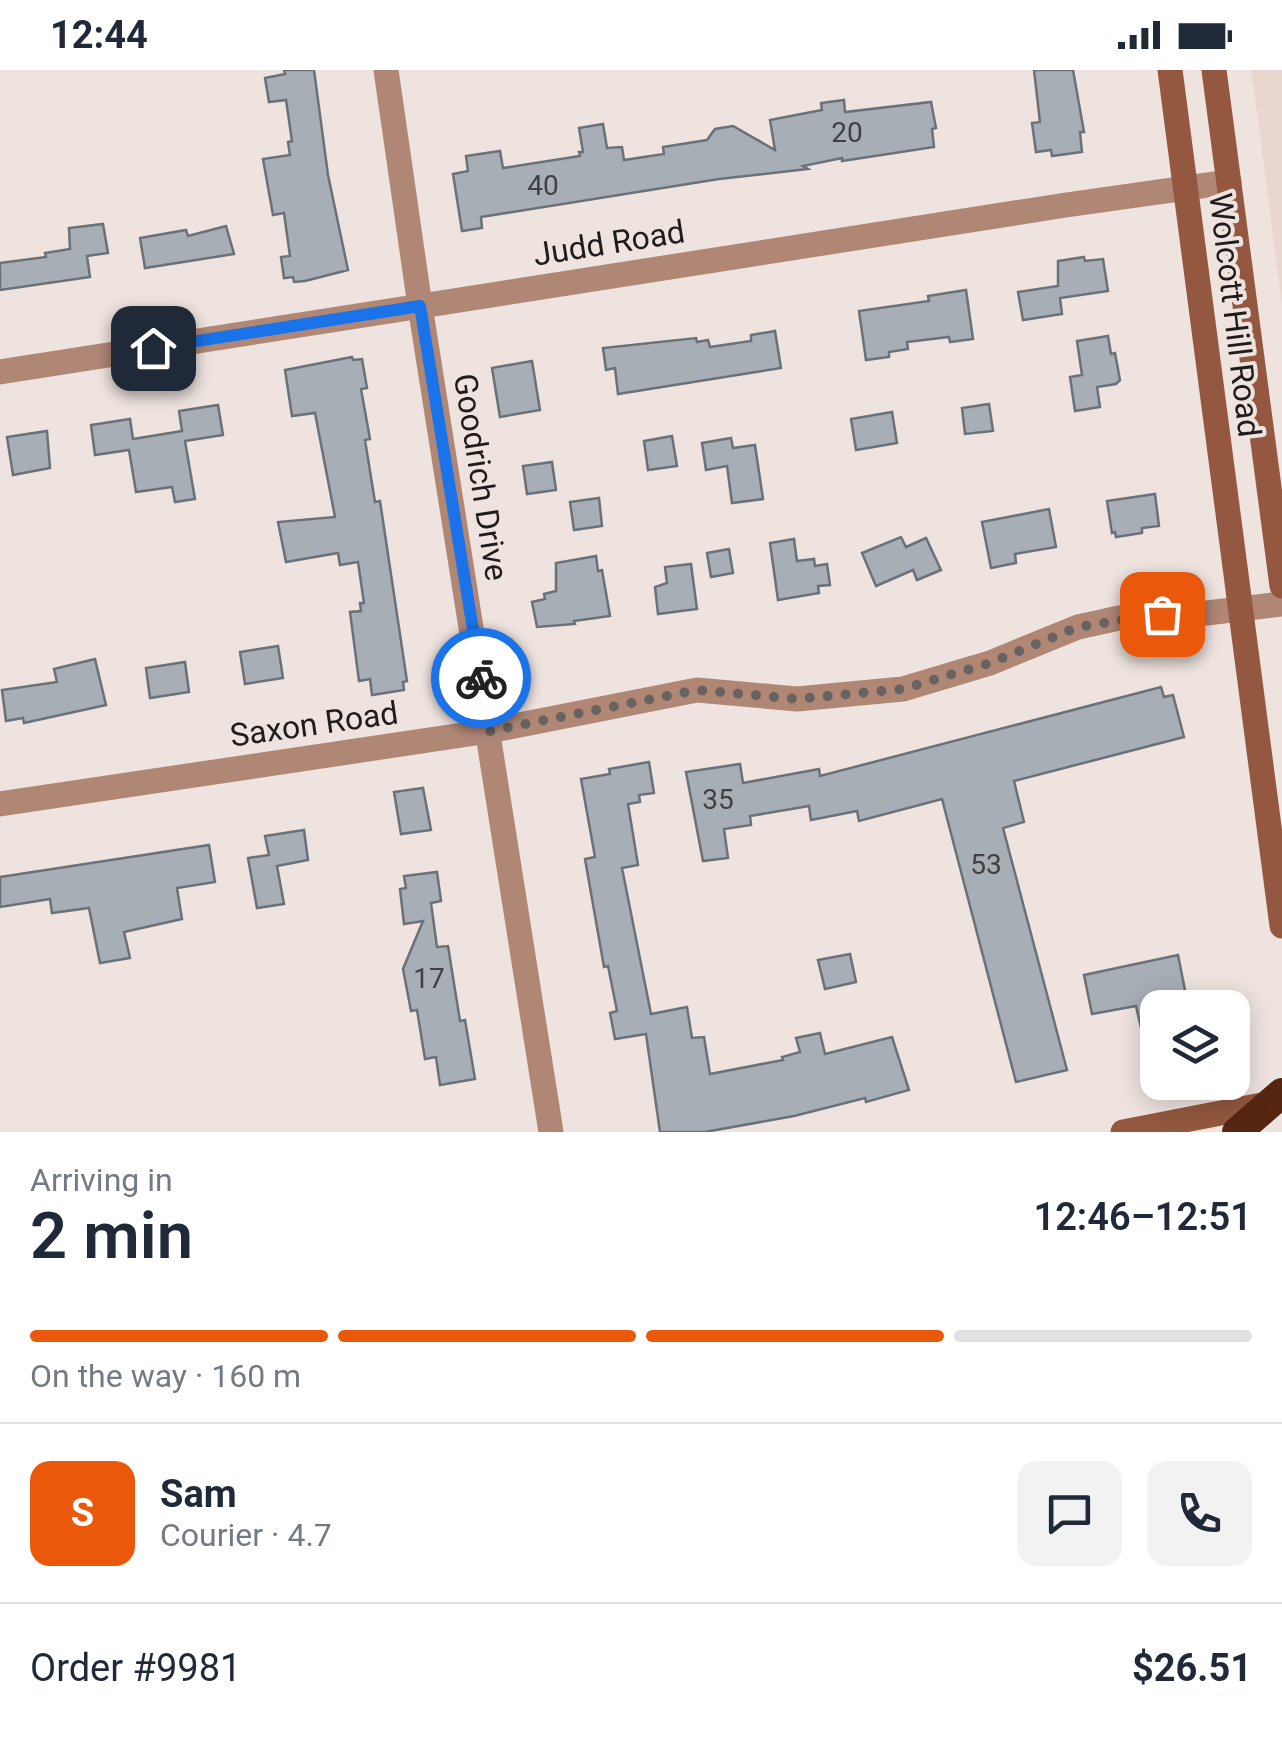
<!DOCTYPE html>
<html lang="en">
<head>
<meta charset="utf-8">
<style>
	:root { --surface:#fff; --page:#f2f2f3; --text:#1f2937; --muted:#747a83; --line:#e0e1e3; --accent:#ea580c }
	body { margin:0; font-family:Roboto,sans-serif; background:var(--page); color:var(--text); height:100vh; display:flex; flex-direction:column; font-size:38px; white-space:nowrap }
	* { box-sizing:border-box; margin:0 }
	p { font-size:32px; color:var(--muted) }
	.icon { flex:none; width:55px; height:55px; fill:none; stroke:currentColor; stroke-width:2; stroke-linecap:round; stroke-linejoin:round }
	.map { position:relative; height:1062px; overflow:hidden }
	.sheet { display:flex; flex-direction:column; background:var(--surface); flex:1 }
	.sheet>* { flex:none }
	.controls { position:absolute; left:1140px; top:920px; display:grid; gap:20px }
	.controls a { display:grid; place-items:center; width:110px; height:110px; border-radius:20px; background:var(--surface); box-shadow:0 5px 25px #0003; font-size:50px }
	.pin { position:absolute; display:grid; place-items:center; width:85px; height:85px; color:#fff; margin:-42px; border-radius:20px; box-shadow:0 5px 15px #0006 }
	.courier { position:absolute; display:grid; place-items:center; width:100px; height:100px; margin:-50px; border:8px solid #1a73e8; border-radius:50%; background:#fff; color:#222; box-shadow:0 2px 12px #0007 }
	.summary em { font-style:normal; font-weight:600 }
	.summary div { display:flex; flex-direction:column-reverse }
	.summary { display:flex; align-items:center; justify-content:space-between; height:170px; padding:0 30px }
	h1 { font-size:65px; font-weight:600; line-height:75px }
	.bar { display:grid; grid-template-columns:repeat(4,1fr); gap:15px 10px; align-content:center; height:120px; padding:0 30px }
	.bar i { height:12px; border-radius:8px; background:var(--line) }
	.bar .current { background:var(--accent) }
	.bar p { grid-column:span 4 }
	.line { display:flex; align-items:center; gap:25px; padding:0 30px; border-top:2px solid var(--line) }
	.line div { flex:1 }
	.round { display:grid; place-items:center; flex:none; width:105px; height:105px; border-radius:20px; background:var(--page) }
	.status { display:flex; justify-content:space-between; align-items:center; height:70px; padding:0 50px; background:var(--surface); direction:ltr }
	.status svg { height:28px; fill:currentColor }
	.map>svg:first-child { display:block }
	.built { fill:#e9d7cf }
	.building { fill:#a8aeb6; stroke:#6b7178; stroke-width:2.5 }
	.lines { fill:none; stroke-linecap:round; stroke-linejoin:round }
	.street { stroke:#b08775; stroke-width:25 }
	.secondary { stroke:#93583f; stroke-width:25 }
	.highway-bridge { stroke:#552712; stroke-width:30 }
	.done { stroke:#686260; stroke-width:10; stroke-dasharray:0 18 }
	.route { stroke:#1a73e8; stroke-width:12 }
	.labels { text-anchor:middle; stroke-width:8; stroke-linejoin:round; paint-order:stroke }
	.number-label { font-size:28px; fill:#424042 }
	.street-label { font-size:32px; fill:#201c1b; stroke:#eee3df }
</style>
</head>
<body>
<div class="status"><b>12:44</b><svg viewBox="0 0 49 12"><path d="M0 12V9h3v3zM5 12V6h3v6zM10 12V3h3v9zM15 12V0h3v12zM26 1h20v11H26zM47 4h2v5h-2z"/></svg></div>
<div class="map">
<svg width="1282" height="1062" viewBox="0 0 1282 1062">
	<rect width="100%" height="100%" fill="#eee3df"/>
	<polygon class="built" points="1251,0 1282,0 1282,235 1253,12"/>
	<g class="building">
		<polygon points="284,0 314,0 328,105 348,200 305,211 294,212 293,207 284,208 281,187 290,186 284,143 273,145 263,89 290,85 288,72 292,71 286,30 269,32 265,8 285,4"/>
		<polygon points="1034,0 1073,0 1084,62 1080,62 1082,82 1052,86 1051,80 1036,82 1032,53 1040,52"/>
		<polygon points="844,30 845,42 931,32 936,58 932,59 934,77 842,91 842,88 803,96 808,99 719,109 481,147 482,158 462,161 453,104 468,101 466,86 500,81 503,98 580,86 579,82 583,82 579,58 603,54 607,78 622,77 624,90 664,84 663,77 707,70 715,59 733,56 775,80 770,50 822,40 821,33"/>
		<polygon points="103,154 108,183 87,186 90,207 0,220 0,193 46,187 45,183 70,179 69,158"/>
		<polygon points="226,156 234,184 145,198 140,168 186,160 188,166"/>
		<polygon points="1084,187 1085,191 1103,189 1108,221 1060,228 1062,244 1023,250 1018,222 1058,216 1058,191"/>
		<polygon points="966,220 973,269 950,272 949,267 907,272 908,279 889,282 889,287 866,290 859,241 929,231 928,226"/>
		<polygon points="775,261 781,298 618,324 615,298 606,300 603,278 696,268 697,272 708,270 710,277 751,271 751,265"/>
		<polygon points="1108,266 1111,284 1115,283 1120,310 1116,314 1097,317 1100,337 1075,341 1070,307 1082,305 1077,271"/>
		<polygon points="352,287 353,290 362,289 367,318 361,319 370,369 365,370 375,432 380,431 407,611 403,612 404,620 372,625 370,609 359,611 350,542 361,541 360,533 364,533 358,492 340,495 338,483 286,492 278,452 335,447 315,343 292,346 285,300"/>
		<polygon points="532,291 540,340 500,347 492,298"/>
		<polygon points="989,334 993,361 965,364 962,338"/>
		<polygon points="218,335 223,365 185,371 195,429 175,432 172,417 136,422 129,380 95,385 91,355 130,349 133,369 182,361 179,341"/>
		<polygon points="892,342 897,373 856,380 851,349"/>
		<polygon points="47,361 50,398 13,405 7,367"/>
		<polygon points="672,366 677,396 648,400 644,371"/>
		<polygon points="731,368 733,378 755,375 763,429 732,433 727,396 706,400 702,373"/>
		<polygon points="552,392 556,420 527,424 523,396"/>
		<polygon points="1155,424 1159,456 1142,458 1142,463 1116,467 1115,462 1112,463 1107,431"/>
		<polygon points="599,428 602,456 574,460 570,432"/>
		<polygon points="1049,439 1056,477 1015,484 1016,493 991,498 982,452"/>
		<polygon points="901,467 906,477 926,468 941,500 917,510 913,500 876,516 862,483"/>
		<polygon points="794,469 797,491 814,489 815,496 827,494 830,515 818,516 819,523 778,530 770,473"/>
		<polygon points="729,479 733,503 711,507 707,483"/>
		<polygon points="596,486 598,501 602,500 610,546 574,551 575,554 537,557 532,532 545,529 544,524 556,521 556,493"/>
		<polygon points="691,494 697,539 658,544 655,517 667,513 665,497"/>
		<polygon points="278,576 283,608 245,614 240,582"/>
		<polygon points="95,589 106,635 24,653 23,648 6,651 2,620 57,612 54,599"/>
		<polygon points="185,592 189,622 150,628 146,598"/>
		<polygon points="1161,617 1164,627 1173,625 1184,667 1014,711 1024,752 1003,758 1067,1000 1016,1012 942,729 859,751 857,741 811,750 809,736 750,746 751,755 724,759 728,788 703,791 686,702 740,694 743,713 819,699 820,706"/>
		<polygon points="649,692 654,723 639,725 640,732 628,734 638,795 622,798 651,944 687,937 692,968 704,967 710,1004 783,990 782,987 800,982 796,968 820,963 825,984 892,967 909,1020 866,1032 865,1028 794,1046 705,1062 660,1062 646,964 615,969 610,943 617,941 608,896 604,897 585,789 595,787 581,709 610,704 609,699"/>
		<polygon points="423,718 431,760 401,764 394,722"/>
		<polygon points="304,760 308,790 277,796 284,834 257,838 248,788 269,785 265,766"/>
		<polygon points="209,775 215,812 177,818 182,849 124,862 130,888 100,893 89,838 52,843 50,829 0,837 0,807"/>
		<polygon points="437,802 441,831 431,833 437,877 448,876 460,951 465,950 475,1009 440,1015 436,987 425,989 417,940 411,941 403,899 423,851 404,854 400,819 406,818 404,806"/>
		<polygon points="850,884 856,912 825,919 818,890"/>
		<polygon points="1178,885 1186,925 1158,931 1158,992 1149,993 1136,936 1092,944 1084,905"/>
	</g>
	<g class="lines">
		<g class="street">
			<polyline points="386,0 420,236 551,1062"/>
			<polyline points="0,302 1066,135 1229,112"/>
			<polyline points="0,734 489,661 697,620 797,629 903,619 990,593 1078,557 1119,548 1207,543 1282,534"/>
		</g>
		<g class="secondary">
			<polyline points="1170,0 1282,856"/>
			<polyline points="1214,0 1282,516"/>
			<polyline points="1123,1062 1272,1033"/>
		</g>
		<polyline class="highway-bridge" points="1237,1062 1282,1023"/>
	</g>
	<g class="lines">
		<polyline class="done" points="481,608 490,661 697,620 797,629 903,619 990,593 1078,557 1162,544"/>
		<polyline class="route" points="153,278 420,236 481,608"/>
	</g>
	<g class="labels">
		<g class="number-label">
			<text x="847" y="72">20</text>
			<text x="543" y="125">40</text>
			<text x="718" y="739">35</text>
			<text x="986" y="804">53</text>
			<text x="429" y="918">17</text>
		</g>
		<g class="street-label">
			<text transform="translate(609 173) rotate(-9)" y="11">Judd Road</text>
			<text transform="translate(1235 245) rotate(83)" y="11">Wolcott Hill Road</text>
			<text transform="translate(481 407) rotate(81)" y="11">Goodrich Drive</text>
			<text transform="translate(314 654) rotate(-8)" y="11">Saxon Road</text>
		</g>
	</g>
</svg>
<div class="controls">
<a><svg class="icon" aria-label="layers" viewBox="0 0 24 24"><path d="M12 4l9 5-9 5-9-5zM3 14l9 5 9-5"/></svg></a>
</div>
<div class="pin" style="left:1162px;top:544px;background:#ea580c"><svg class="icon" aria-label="bag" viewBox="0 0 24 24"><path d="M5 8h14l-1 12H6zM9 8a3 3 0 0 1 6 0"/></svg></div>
<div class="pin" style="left:153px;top:278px;background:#1f2937"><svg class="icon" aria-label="home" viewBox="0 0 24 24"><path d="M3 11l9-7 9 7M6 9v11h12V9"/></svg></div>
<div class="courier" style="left:481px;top:608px"><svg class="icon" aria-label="bike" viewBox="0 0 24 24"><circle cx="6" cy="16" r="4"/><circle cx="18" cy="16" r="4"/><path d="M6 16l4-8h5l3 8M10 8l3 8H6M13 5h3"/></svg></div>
</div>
<section class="sheet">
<div class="summary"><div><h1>2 min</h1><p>Arriving in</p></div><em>12:46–12:51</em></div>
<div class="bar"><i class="current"></i><i class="current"></i><i class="current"></i><i></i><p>On the way · 160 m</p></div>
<div class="line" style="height:180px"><b class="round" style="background:var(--accent);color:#fff">S</b><div><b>Sam</b><p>Courier · 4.7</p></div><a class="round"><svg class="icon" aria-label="chat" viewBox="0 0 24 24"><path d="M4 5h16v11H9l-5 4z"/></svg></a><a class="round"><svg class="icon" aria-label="phone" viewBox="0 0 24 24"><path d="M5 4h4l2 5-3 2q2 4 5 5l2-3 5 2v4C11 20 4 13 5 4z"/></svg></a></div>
<div class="line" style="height:130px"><div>Order #9981</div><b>$26.51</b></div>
</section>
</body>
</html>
